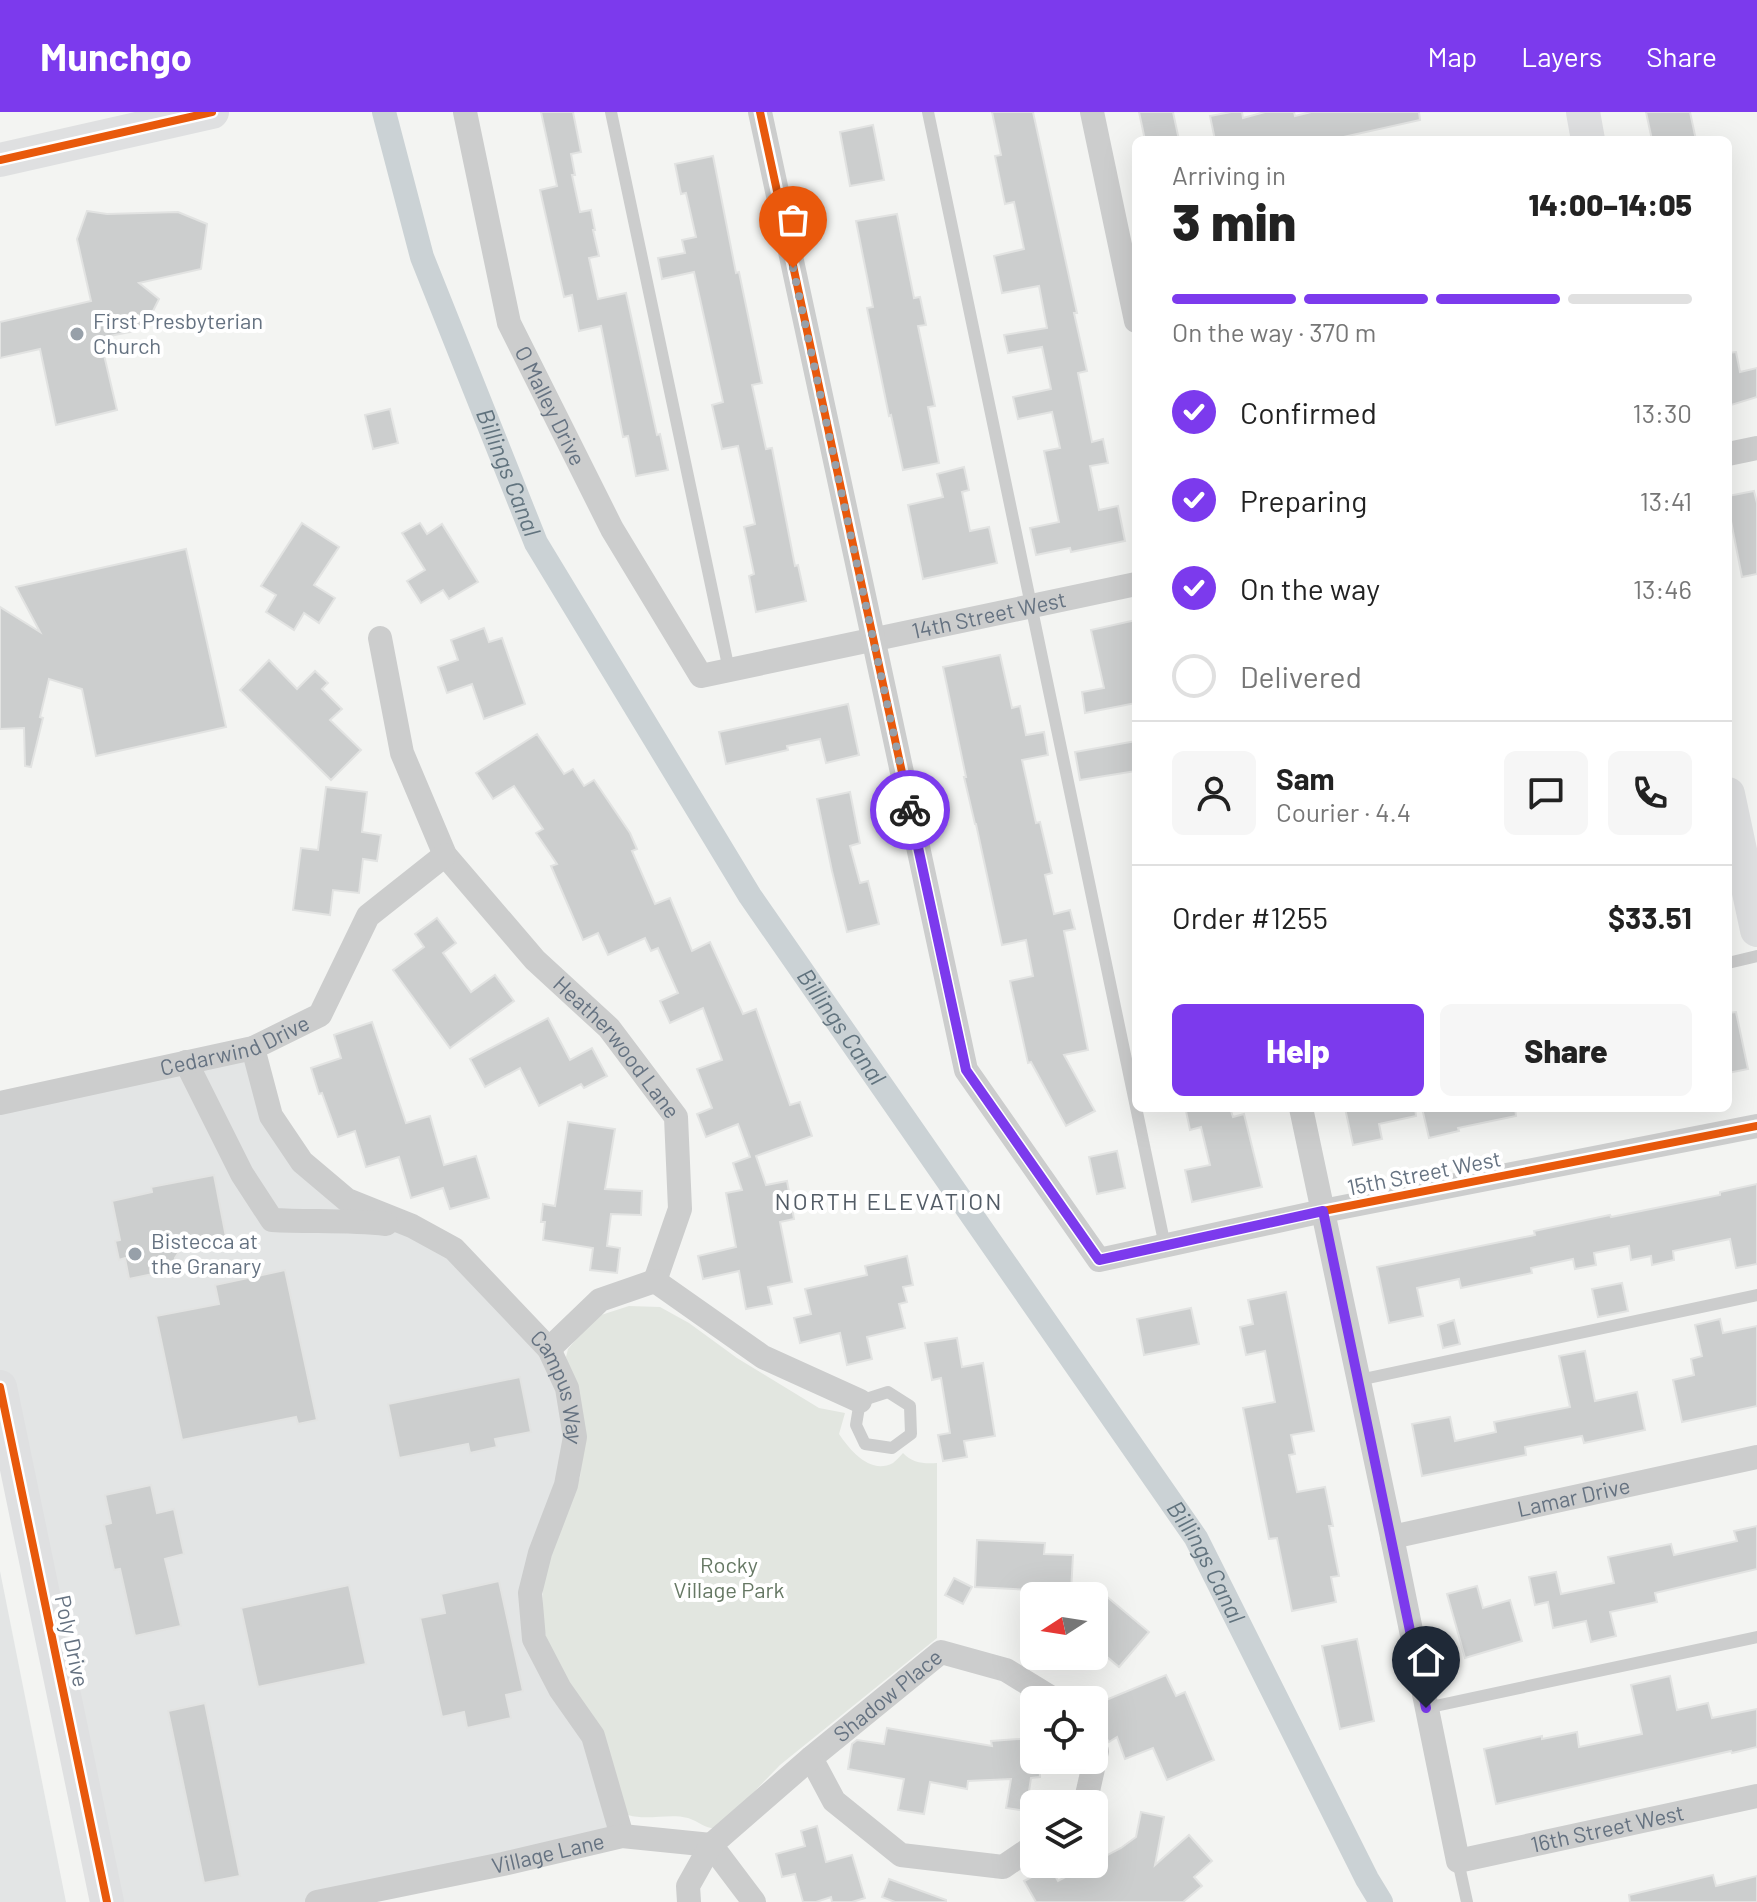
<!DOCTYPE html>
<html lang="en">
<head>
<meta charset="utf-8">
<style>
	:root { --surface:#fff; --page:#f6f6f6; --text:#222; --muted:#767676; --line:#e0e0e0; --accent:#7c3aed }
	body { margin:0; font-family:Barlow,sans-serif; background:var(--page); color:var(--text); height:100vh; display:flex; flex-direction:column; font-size:30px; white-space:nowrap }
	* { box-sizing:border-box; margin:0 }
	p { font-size:26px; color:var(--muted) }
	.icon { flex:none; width:44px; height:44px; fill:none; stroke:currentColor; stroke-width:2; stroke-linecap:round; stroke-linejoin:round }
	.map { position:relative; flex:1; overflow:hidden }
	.sheet { position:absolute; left:1132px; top:24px; width:600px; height:976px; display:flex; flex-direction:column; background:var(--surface); border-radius:12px; box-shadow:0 8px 32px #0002 }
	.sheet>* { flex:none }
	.needle { width:52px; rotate:258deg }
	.buttons { position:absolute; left:1020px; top:1470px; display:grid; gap:16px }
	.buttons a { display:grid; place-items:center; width:88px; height:88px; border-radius:12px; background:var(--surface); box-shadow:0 8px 32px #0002; font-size:40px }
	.pin { position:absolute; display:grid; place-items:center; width:68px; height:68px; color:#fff; margin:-82px -34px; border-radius:50% 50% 50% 0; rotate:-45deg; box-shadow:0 0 8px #0007 }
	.pin .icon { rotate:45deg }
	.courier { position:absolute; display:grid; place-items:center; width:80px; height:80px; margin:-40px; border:6px solid #7c3aed; border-radius:50%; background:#fff; color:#222; box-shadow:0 2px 10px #0007 }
	.headline em { font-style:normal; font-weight:800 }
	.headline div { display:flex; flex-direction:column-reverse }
	.headline { display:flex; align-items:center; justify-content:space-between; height:136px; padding:0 40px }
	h1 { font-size:52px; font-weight:800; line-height:60px }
	.bar { display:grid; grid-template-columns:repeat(4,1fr); gap:12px 8px; align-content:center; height:96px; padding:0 40px }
	.bar i { height:10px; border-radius:6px; background:var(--line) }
	.bar .active { background:var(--accent) }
	.bar p { grid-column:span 4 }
	.line { display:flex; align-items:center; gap:20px; padding:0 40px; border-top:2px solid var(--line) }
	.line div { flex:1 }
	.round { display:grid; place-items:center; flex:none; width:84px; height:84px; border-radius:12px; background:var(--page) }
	ol { padding:0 40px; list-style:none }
	li { display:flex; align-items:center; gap:24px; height:88px }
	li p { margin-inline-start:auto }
	li .icon { padding:8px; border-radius:50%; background:var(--accent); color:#fff; stroke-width:4 }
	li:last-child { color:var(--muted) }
	li i { width:44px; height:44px; border:4px solid var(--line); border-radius:50% }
	.primary-button { display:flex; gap:16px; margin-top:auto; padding:16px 40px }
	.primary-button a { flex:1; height:92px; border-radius:12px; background:var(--accent); color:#fff; font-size:32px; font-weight:800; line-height:92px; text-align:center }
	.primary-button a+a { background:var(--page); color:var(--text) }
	header { display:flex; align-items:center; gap:48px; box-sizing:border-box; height:112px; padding:0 40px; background:var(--accent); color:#fff }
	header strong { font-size:38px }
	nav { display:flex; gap:44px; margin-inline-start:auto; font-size:28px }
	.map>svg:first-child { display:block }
	.built { fill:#e3e5e5 }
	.green { fill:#e2e6e0 }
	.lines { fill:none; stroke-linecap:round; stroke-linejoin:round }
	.canal { stroke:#cbd2d5; stroke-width:24 }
	.building { fill:#cccece; stroke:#e2e3e2; stroke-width:2 }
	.lane { stroke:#cccdcd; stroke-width:12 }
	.street { stroke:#cccdcd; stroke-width:24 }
	.secondary { stroke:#dfe0e1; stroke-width:34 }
	.cycleway-casing { stroke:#fff; stroke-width:13 }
	.cycleway { stroke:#e8590c; stroke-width:8 }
	.done { stroke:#97a0a9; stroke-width:8; stroke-dasharray:0 14.4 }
	.route { stroke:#7c3aed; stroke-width:10 }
	.poi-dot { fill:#97a0a9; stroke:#fff; stroke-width:3 }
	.labels { text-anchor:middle; stroke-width:8; stroke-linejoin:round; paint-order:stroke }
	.poi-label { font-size:22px; fill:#657281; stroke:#fff; text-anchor:start }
	.street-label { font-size:22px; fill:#657281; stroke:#fff }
	.park-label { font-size:22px; fill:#667864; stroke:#fff }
	.water-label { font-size:24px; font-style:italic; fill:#61737e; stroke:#fff }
	.neighbourhood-label { font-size:24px; letter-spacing:2px; fill:#535c66; stroke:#fff }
</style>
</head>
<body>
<header>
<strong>Munchgo</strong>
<nav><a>Map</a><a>Layers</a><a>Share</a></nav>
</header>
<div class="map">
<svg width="1757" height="1790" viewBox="0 0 1757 1790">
	<rect width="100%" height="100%" fill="#f3f4f2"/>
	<g class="built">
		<polygon points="253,936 302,1050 412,1114 549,1237 575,1325 537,1456 534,1527 580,1606 622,1724 318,1790 107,1790 0,1274 0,992"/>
		<polygon points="0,1459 66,1790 0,1790"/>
	</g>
	<path class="green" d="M629 1194 660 1195 689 1211 737 1246 819 1296 845 1301 839 1322C850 1338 870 1363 893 1351 897 1348 900 1344 903 1341 912 1351 924 1352 937 1351V1526L780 1653 719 1716C706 1718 700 1710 688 1706 668 1701 648 1709 628 1703L548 1535 542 1505 543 1469 559 1418 580 1365 585 1321 578 1285 566 1245 568 1237 583 1219 598 1204Z"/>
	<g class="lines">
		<path class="canal" id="s1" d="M384 0 422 145 536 431 750 784 1196 1426 1367 1767 1381 1790"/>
	</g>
	<g class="building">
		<polygon points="541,0 573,0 581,40 571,42 575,63 572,63 580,100 591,98 595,118 593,118 599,144 589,146 598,187 626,181 657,323 660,322 668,358 636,364 628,324 623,325 601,214 579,219 572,183 564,185 540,78 557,74"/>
		<polygon points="992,0 1033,0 1077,201 1074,201 1087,259 1078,261 1092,330 1103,327 1108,351 1090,354 1099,398 1118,394 1125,429 1071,440 1070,436 1036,443 1030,416 1059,410 1044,339 1060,336 1052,300 1018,307 1013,285 1051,277 1042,235 1008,241 1004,223 1047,216 1039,174 1002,181 994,144 1024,137 1014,90 1005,92 995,44 1001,43"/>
		<polygon points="1139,0 1173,0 1179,28 1145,28"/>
		<polygon points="1231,0 1242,0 1243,6 1265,0 1294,0 1295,4 1311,0 1419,0 1420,8 1330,28 1215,28 1210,4"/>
		<polygon points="1646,0 1690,0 1696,28 1652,28"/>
		<polygon points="873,13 884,68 850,74 840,20"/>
		<polygon points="713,44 736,161 739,160 762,271 752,273 766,337 772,336 795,454 798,453 806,489 756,500 749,464 754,462 744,415 755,412 738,334 722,337 712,293 723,290 694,160 662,167 658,146 685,141 682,128 696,125 686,81 681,82 675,52"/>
		<polygon points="87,99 107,102 178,100 207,112 201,157 139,171 159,187 144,217 100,226 117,298 56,313 40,237 0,246 0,210 91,189 77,127"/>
		<polygon points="897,102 914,186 920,185 926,213 918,214 935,294 928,295 939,351 903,358 891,303 889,304 867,196 873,195 856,109"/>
		<polygon points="1736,240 1740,260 1757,256 1757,285 1728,294 1728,241"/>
		<polygon points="390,297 398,331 373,337 365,303"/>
		<polygon points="964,355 969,378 962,380 970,419 989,415 997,451 923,467 908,393 943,385 937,362"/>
		<polygon points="1754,379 1757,391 1757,462 1742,465 1728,394 1728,384"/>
		<polygon points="302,411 339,435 314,473 335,486 319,511 304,501 294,518 266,500 276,483 261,474"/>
		<polygon points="420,411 427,422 442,412 478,470 449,487 443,478 421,491 407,469 425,458 402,421"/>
		<polygon points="186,437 226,615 96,644 82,577 49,567 40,605 43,606 31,655 25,654 24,616 0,617 0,495 40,520 16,475"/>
		<polygon points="1136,508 1136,591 1085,601 1082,580 1104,576 1091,518"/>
		<polygon points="484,516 489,530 502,526 525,592 484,607 472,572 447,581 438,555 458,548 451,528"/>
		<polygon points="1000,543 1012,596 1020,594 1026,623 1044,620 1048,643 1022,648 1036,711 1040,710 1052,761 1045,763 1054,802 1070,798 1075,817 1064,819 1088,938 1064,943 1095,999 1066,1014 1031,950 1028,951 1010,869 1033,864 1026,828 1002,833 976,712 975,712 964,665 966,665 943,555"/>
		<polygon points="269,548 297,577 315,559 328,571 322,577 342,597 330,608 361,638 331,668 240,578"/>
		<polygon points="848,592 859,643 826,651 820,627 787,634 788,638 726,652 719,620"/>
		<polygon points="537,622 564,662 573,657 584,674 594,668 630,721 637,737 632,739 655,792 670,786 692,839 710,830 743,902 756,897 790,993 800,990 812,1024 756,1044 766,1073 787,1069 794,1107 780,1110 792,1170 768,1175 772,1192 746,1197 739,1159 703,1167 698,1144 736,1135 726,1081 742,1078 733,1051 750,1045 738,1012 706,1025 697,1002 712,996 697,957 722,948 703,896 670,911 660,889 678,881 658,836 651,839 645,826 608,843 598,821 583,828 551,754 557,752 536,721 543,717 514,674 493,687 476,661"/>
		<polygon points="1136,629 1136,659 1080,668 1075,640"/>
		<polygon points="326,675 367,680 362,720 381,723 377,749 363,747 359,781 333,778 330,803 293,798 301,736 318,738"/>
		<polygon points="850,680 860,731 850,734 860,771 868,769 879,812 847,820 832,759 817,687"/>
		<polygon points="437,806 456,831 443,841 471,880 495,863 514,889 450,936 393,858 424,835 415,822"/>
		<polygon points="1736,900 1748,957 1728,961 1728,901"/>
		<polygon points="548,906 570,948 592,936 607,964 584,976 581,972 539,994 520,956 485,975 470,947"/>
		<polygon points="372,910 406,1011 430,1004 444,1053 476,1044 489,1086 450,1097 443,1076 411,1086 399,1045 366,1055 355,1019 338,1025 322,981 319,982 311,956 341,946 334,923"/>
		<polygon points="1197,996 1230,996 1233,1005 1244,1002 1262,1075 1192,1090 1185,1058 1210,1053 1201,1015 1190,1018 1186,999"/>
		<polygon points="1345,996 1415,996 1416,1004 1379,1012 1382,1027 1353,1033"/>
		<polygon points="1422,996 1515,996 1516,1004 1458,1016 1459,1019 1429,1026"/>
		<polygon points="568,1010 615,1017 605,1077 642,1079 641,1103 611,1102 607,1134 620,1136 617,1161 590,1158 593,1136 543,1128 545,1110 541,1110 543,1092 555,1094"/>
		<polygon points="1117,1039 1125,1076 1097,1082 1089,1045"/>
		<polygon points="214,1063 226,1125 183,1134 175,1146 176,1153 152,1157 153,1162 129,1167 125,1146 119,1148 115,1129 120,1128 112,1089 152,1080 151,1075"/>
		<polygon points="1757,1072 1757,1152 1736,1156 1730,1127 1673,1139 1674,1148 1652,1153 1651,1144 1631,1148 1629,1134 1594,1141 1596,1153 1575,1157 1573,1147 1531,1156 1532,1161 1461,1176 1459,1167 1417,1176 1423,1204 1389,1211 1377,1155 1535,1123 1534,1119 1610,1103 1611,1105 1720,1083 1720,1080"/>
		<polygon points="907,1144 913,1173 903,1175 907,1190 899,1192 905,1216 867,1225 872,1247 847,1253 840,1221 800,1231 794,1206 811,1202 805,1177 867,1163 865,1154"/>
		<polygon points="285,1158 317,1308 298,1312 296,1305 182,1328 156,1204 219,1192 215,1173"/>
		<polygon points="1622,1171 1628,1199 1598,1205 1592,1177"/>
		<polygon points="1286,1180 1314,1319 1291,1323 1295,1342 1289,1343 1297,1380 1325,1375 1333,1414 1329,1414 1339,1464 1331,1465 1336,1490 1292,1499 1277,1426 1269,1427 1243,1296 1275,1290 1265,1239 1246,1243 1240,1215 1253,1212 1248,1188"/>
		<polygon points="1191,1196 1199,1232 1144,1243 1137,1207"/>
		<polygon points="1720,1207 1723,1221 1757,1214 1757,1294 1682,1310 1673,1268 1694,1263 1691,1247 1702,1244 1695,1213"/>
		<polygon points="1454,1208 1460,1232 1443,1236 1438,1213"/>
		<polygon points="957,1226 962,1255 983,1251 995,1324 964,1329 967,1345 943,1349 938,1323 950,1321 941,1266 932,1268 925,1231"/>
		<polygon points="1585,1239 1595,1289 1637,1280 1645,1318 1584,1331 1582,1324 1525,1335 1526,1343 1422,1364 1412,1312 1450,1305 1455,1329 1496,1320 1494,1310 1570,1295 1559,1244"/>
		<polygon points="520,1265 531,1320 495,1327 497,1335 470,1341 468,1332 399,1346 388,1292"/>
		<polygon points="151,1373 157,1401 174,1397 184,1442 165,1447 181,1514 135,1524 120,1457 114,1458 104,1413 111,1411 105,1383"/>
		<polygon points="1757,1414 1757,1457 1655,1481 1657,1490 1610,1500 1616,1524 1591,1530 1586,1509 1553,1516 1548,1490 1535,1493 1529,1465 1556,1460 1561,1482 1614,1471 1608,1445 1671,1432 1674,1443 1737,1429 1734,1419"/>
		<polygon points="977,1428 1045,1431 1044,1442 1073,1443 1071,1480 975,1475"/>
		<polygon points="954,1466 972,1475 963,1492 945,1483"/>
		<polygon points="499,1469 523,1579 506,1583 511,1606 467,1616 464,1600 442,1605 420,1506 445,1501 441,1482"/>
		<polygon points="349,1473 366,1552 258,1575 241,1496"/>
		<polygon points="1477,1474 1483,1496 1510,1488 1522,1529 1465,1546 1447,1482"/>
		<polygon points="1106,1484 1149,1520 1119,1555 1094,1534 1094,1499"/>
		<polygon points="1357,1527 1374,1609 1340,1617 1322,1534"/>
		<polygon points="1166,1563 1176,1584 1185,1580 1214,1648 1167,1668 1153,1636 1125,1647 1117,1625 1109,1630 1103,1621 1094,1618 1094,1593"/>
		<polygon points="1670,1564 1677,1598 1708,1591 1712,1606 1757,1597 1757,1635 1732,1641 1731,1639 1496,1692 1484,1637 1542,1624 1542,1627 1577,1620 1579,1635 1642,1622 1631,1573"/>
		<polygon points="205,1591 240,1764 204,1771 168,1599"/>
		<polygon points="887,1616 992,1634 991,1629 1034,1626 1034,1648 1039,1648 1040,1665 1031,1666 1026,1699 1006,1696 1011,1667 968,1669 967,1677 930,1670 924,1702 898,1698 904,1667 848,1657 852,1632 857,1628 884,1632"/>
		<polygon points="1141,1700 1164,1705 1155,1753 1189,1723 1212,1749 1194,1765 1202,1774 1183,1790 1036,1790 1024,1769 1050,1755 1058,1769 1090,1752 1094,1752 1094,1750 1121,1736 1136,1725"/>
		<polygon points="817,1714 826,1750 852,1743 865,1786 852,1790 832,1790 831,1785 816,1790 803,1790 795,1762 782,1765 776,1742 805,1734 801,1719"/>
		<polygon points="1713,1763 1716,1774 1757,1764 1757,1790 1630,1790 1629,1783"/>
		<polygon points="889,1767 946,1788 946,1790 895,1790 882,1785"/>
	</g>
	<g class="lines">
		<g class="lane">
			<polyline points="611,0 729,558"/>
			<polyline points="928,0 1165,1134"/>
			<polyline points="1728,851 1757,844"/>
			<polyline points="1359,1268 1757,1183"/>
			<polygon points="888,1280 910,1294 911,1322 892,1336 865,1332 856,1313 860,1289"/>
			<polyline points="1426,1596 1757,1525"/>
			<polyline points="1458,1749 1467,1790"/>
		</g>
		<g class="street">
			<path id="s2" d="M465 0 509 211 612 417 701 564 1136 472"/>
			<polyline points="760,0 966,958 1099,1148 1323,1099 1757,1014"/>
			<polyline points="1092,0 1136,209"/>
			<polyline points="1728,342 1757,336"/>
			<path id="s3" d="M380 526 402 641 445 743 535 848 609 916 676 1005 680 1097 655 1169"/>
			<path id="s4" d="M253 936 271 1004 302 1050 347 1088 412 1114 454 1137 549 1237 567 1276 575 1325 566 1373 540 1441 530 1481 534 1527 560 1577 593 1624 622 1724"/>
			<path d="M186 950 242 1062 272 1108C310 1110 348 1108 386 1112"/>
			<path id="s5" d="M0 991 253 936 320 903 368 804 445 743"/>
			<path id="s6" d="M1301 996 1392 1425 1458 1749 1757 1684"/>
			<polyline points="549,1237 600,1188 655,1169 763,1245 860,1289"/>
			<path id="s7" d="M1392 1425 1757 1345"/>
			<polyline points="1085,1692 1097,1639 1094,1633"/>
			<path id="s8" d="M1034 1734 1003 1755 901 1743 834 1689 811 1646 941 1540 1006 1558 1055 1588"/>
			<path id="s9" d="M317 1790 503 1752 622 1724 711 1733 754 1790"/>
			<polyline points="689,1790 688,1774 711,1733 811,1646"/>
		</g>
		<g class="secondary">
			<polyline points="1583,0 1588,28"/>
			<polyline points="0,48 212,0"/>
			<polyline points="1728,682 1757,818"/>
			<polyline points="0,1275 107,1790"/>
		</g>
		<g class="cycleway-casing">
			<g id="cycleway">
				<polyline points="760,0 966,958 1099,1148 1323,1099 1757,1014"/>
				<polyline points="0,48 212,0"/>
				<polyline points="0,1275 107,1790"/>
			</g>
		</g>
		<use href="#cycleway" class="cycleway"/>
	</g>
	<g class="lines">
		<polyline class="done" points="793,156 910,698"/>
		<polyline class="route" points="910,698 966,958 1099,1148 1323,1099 1426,1596"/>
	</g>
	<g class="poi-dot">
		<circle cx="77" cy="222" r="8"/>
		<circle cx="135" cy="1142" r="8"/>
	</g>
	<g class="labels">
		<g class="poi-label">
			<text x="93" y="217">First Presbyterian<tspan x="93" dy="25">Church</tspan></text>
			<text x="151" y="1137">Bistecca at<tspan x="151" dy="25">the Granary</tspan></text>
		</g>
		<g class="street-label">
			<text dy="8" stroke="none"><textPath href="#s2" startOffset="308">O Malley Drive</textPath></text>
			<text dy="8" stroke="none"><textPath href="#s2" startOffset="912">14th Street West</textPath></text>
			<text dy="8" stroke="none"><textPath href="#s5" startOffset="242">Cedarwind Drive</textPath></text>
			<text dy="8" stroke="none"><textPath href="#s3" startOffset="486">Heatherwood Lane</textPath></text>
			<text transform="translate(1424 1061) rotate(-11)" y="8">15th Street West</text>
			<text dy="8" stroke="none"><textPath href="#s4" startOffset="480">Campus Way</textPath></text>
			<text dy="8" stroke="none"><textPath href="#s7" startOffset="186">Lamar Drive</textPath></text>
			<text transform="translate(72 1529) rotate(78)" y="8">Poly Drive</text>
			<text dy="8" stroke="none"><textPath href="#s8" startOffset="374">Shadow Place</textPath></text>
			<text dy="8" stroke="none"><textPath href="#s6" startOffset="922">16th Street West</textPath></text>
			<text dy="8" stroke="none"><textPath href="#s9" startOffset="236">Village Lane</textPath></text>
		</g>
		<g class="park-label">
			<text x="729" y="1461">Rocky<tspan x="729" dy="25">Village Park</tspan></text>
		</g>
		<g class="water-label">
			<text dy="8" stroke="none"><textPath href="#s1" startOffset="382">Billings Canal</textPath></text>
			<text dy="8" stroke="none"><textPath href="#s1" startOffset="1030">Billings Canal</textPath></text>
			<text dy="8" stroke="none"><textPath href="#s1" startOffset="1678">Billings Canal</textPath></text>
		</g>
		<g class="neighbourhood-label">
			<text x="889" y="1098">NORTH ELEVATION</text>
		</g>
	</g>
</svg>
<div class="buttons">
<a><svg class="needle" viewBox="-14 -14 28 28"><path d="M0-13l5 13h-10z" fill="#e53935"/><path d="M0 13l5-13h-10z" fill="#767676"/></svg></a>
<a><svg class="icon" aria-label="locate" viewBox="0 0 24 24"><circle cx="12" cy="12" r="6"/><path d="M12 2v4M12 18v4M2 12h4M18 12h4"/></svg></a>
<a><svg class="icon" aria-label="layers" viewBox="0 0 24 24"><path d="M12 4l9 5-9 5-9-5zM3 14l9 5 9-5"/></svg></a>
</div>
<div class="pin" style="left:793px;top:156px;background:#ea580c"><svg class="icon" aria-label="bag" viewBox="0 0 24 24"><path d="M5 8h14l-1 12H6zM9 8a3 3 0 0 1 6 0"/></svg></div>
<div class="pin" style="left:1426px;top:1596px;background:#1f2937"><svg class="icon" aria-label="home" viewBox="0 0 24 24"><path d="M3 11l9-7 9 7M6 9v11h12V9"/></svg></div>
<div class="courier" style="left:910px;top:698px"><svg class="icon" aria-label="bike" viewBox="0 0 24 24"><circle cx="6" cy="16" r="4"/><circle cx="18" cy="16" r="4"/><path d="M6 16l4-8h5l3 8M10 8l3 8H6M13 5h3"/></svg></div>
<section class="sheet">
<div class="headline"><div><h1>3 min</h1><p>Arriving in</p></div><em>14:00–14:05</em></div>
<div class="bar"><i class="active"></i><i class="active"></i><i class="active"></i><i></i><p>On the way · 370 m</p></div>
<ol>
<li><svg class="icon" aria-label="check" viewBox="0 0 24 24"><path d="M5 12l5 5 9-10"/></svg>Confirmed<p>13:30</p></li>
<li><svg class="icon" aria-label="check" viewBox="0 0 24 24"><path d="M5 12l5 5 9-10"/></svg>Preparing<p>13:41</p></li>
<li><svg class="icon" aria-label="check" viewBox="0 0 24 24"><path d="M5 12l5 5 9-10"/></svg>On the way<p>13:46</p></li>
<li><i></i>Delivered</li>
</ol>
<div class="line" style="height:144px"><a class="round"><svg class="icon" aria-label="person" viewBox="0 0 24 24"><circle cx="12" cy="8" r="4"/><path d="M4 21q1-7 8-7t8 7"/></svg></a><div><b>Sam</b><p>Courier · 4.4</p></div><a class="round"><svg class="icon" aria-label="chat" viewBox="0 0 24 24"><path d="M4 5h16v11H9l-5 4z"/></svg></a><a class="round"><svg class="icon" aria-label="phone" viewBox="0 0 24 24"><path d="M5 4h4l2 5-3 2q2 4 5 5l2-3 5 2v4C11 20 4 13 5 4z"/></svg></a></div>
<div class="line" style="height:104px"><div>Order #1255</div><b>$33.51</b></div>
<div class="primary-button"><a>Help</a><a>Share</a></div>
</section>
</div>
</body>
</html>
